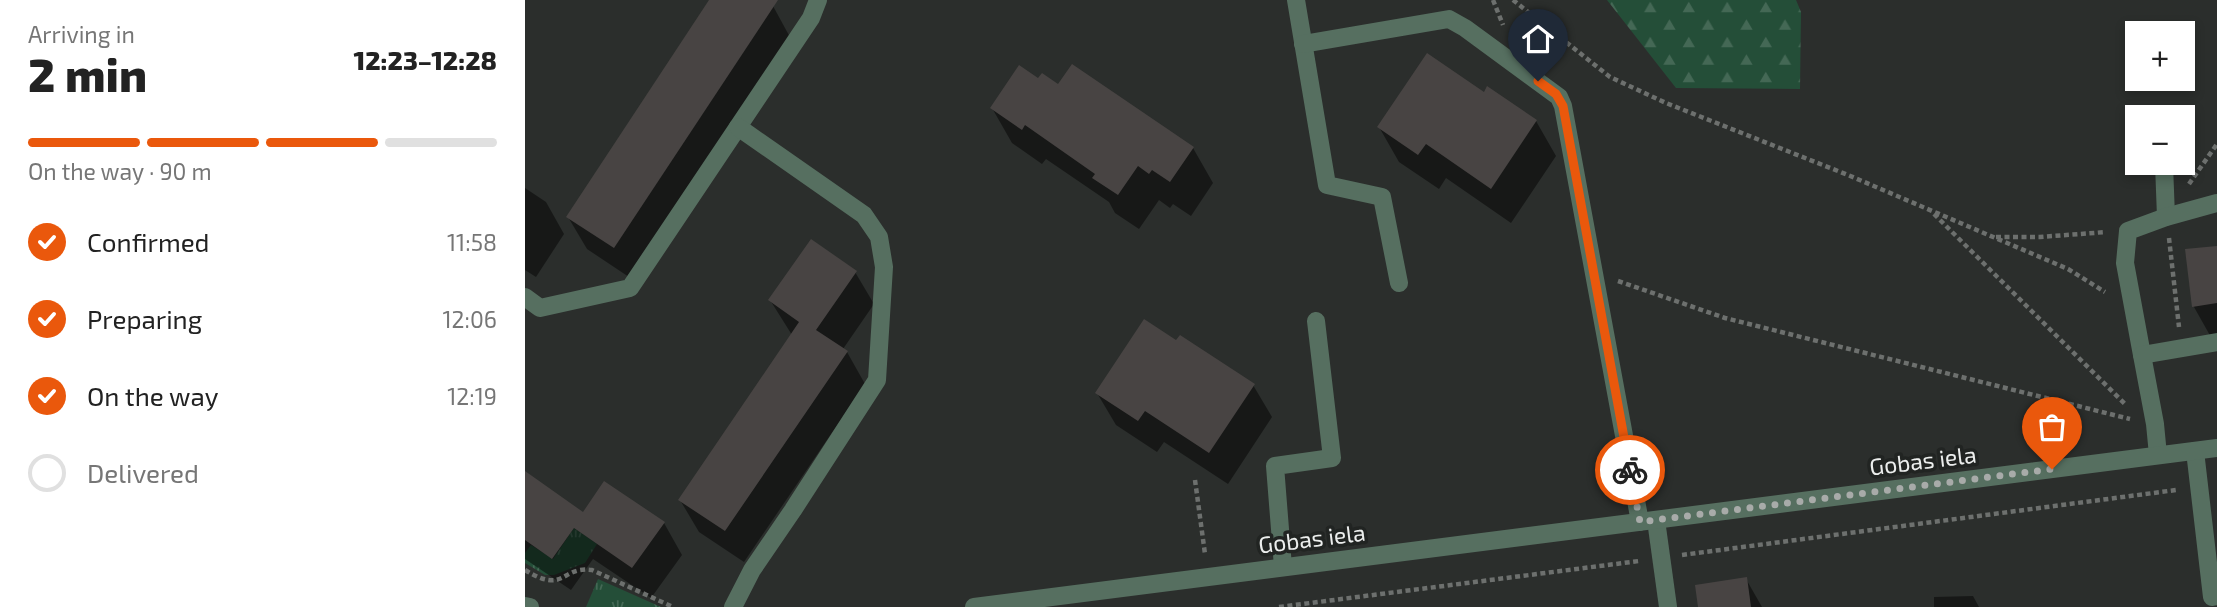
<!DOCTYPE html>
<html lang="en">
<head>
<meta charset="utf-8">
<style>
	:root { --surface:#fff; --page:#f6f6f6; --text:#222; --muted:#767676; --line:#e0e0e0; --accent:#ea580c }
	body { margin:0; font-family:"Exo 2",sans-serif; background:var(--page); color:var(--text); height:100vh; display:flex; flex-direction:column; font-size:26px; white-space:nowrap }
	* { box-sizing:border-box; margin:0 }
	p { font-size:23px; color:var(--muted) }
	.icon { flex:none; width:38px; height:38px; fill:none; stroke:currentColor; stroke-width:2; stroke-linecap:round; stroke-linejoin:round }
	.map { position:relative; flex:1; overflow:hidden }
	.drawer { display:flex; flex-direction:column; background:var(--surface); width:525px }
	.drawer>* { flex:none }
	.controls { position:absolute; left:1600px; top:21px; display:grid; gap:14px }
	.controls a { display:grid; place-items:center; width:70px; height:70px; border-radius:0px; background:var(--surface); box-shadow:0 4px 10px #0003; font-size:35px }
	.pin { position:absolute; display:grid; place-items:center; width:60px; height:60px; color:#fff; margin:-72px -30px; border-radius:50% 50% 50% 0; rotate:-45deg; box-shadow:0 0 7px #0007 }
	.pin .icon { rotate:45deg }
	.courier { position:absolute; display:grid; place-items:center; width:70px; height:70px; margin:-35px; border:5px solid #ea580c; border-radius:50%; background:#fff; color:#222; box-shadow:0 2px 9px #0007 }
	.head em { font-style:normal; font-weight:800 }
	.head div { display:flex; flex-direction:column-reverse }
	.head { display:flex; align-items:center; justify-content:space-between; height:119px; padding:0 28px }
	h1 { font-size:46px; font-weight:800; line-height:52px }
	.bar { display:grid; grid-template-columns:repeat(4,1fr); gap:10px 7px; align-content:center; height:84px; padding:0 28px }
	.bar i { height:9px; border-radius:5px; background:var(--line) }
	.bar .current { background:var(--accent) }
	.bar p { grid-column:span 4 }
	ol { padding:0 28px; list-style:none }
	li { display:flex; align-items:center; gap:21px; height:77px }
	li p { margin-inline-start:auto }
	li .icon { padding:7px; border-radius:50%; background:var(--accent); color:#fff; stroke-width:4 }
	li:last-child { color:var(--muted) }
	li i { width:38px; height:38px; border:4px solid var(--line); border-radius:50% }
	main { display:flex; flex:1; min-height:0 }
	.map>svg:first-child { display:block }
	.grass { fill:url(#grass-tufts) }
	.forest { fill:url(#forest-firs) }
	.shadow { fill:#0007 }
	.building { fill:#484443 }
	.lines { fill:none; stroke-linecap:round; stroke-linejoin:round }
	.path { stroke:#6d706e; stroke-width:4.5; stroke-dasharray:5 3.5; stroke-linecap:butt }
	.lane { stroke:#566f60; stroke-width:18 }
	.street { stroke:#566f60; stroke-width:18 }
	.done { stroke:#a8aba9; stroke-width:7; stroke-dasharray:0 12.6 }
	.route { stroke:#ea580c; stroke-width:9 }
	.labels { text-anchor:middle; stroke-width:7; stroke-linejoin:round; paint-order:stroke }
	.street-label { font-size:23px; fill:#eceeed; stroke:#212422 }
</style>
</head>
<body>
<main>
<section class="drawer">
<div class="head"><div><h1>2 min</h1><p>Arriving in</p></div><em>12:23–12:28</em></div>
<div class="bar"><i class="current"></i><i class="current"></i><i class="current"></i><i></i><p>On the way · 90 m</p></div>
<ol>
<li><svg class="icon" aria-label="check" viewBox="0 0 24 24"><path d="M5 12l5 5 9-10"/></svg>Confirmed<p>11:58</p></li>
<li><svg class="icon" aria-label="check" viewBox="0 0 24 24"><path d="M5 12l5 5 9-10"/></svg>Preparing<p>12:06</p></li>
<li><svg class="icon" aria-label="check" viewBox="0 0 24 24"><path d="M5 12l5 5 9-10"/></svg>On the way<p>12:19</p></li>
<li><i></i>Delivered</li>
</ol>
</section>
<div class="map">
<svg width="1692" height="607" viewBox="0 0 1692 607">
	<defs>
		<pattern id="grass-tufts" width="24" height="20" patternUnits="userSpaceOnUse" patternTransform="scale(1.75)"><rect width="24" height="20" fill="#244e38"/><path d="M3 7l-1-3M5 7V3M7 7l1-3M15 17l-1-3M17 17v-4M19 17l1-3" fill="none" stroke="#446855"/></pattern>
		<pattern id="forest-firs" width="22" height="20" patternUnits="userSpaceOnUse" patternTransform="scale(1.75)"><rect width="22" height="20" fill="#244e38"/><path d="M5 1l3.5 6h-7zM16 11l3.5 6h-7z" fill="#446855"/></pattern>
	</defs>
	<rect width="100%" height="100%" fill="#2b2e2c"/>
	<g class="grass">
		<polygon points="49,528 72,544 60,563 29,575 20,575 0,563 0,553 6,545 28,559"/>
		<polygon points="73,579 136,607 61,607"/>
	</g>
	<polygon class="forest" points="1082,0 1271,0 1276,12 1275,89 1151,88"/>
	<g class="shadow">
		<polygon points="186,0 238,0 248,6 266,39 107,279 62,249 43,217"/>
		<polygon points="514,80 534,86 668,148 688,183 666,216 648,204 645,208 634,200 614,229 590,213 584,202 521,159 517,164 487,143 467,108"/>
		<polygon points="959,94 1011,121 1031,156 986,223 921,178 914,189 874,162 854,127"/>
		<polygon points="0,188 21,202 39,234 11,277 0,270"/>
		<polygon points="1692,247 1692,338 1687,339 1669,307"/>
		<polygon points="330,272 349,304 318,349 322,352 340,384 219,562 174,532 155,500 267,335 245,300"/>
		<polygon points="652,343 728,385 747,417 703,484 639,442 632,452 591,425 572,393"/>
		<polygon points="0,473 58,514 139,523 157,555 126,598 68,559 46,590 0,559"/>
		<polygon points="1221,579 1237,607 1175,607"/>
		<polygon points="1448,596 1454,607 1409,607 1409,597"/>
	</g>
	<g class="building">
		<polygon points="184,0 253,0 89,248 41,217"/>
		<polygon points="902,53 959,92 962,86 1012,120 966,189 901,144 893,155 852,127"/>
		<polygon points="547,64 669,147 645,182 627,170 624,174 613,166 593,195 567,178 570,174 500,125 497,130 465,108 494,65 513,78 517,73 533,84"/>
		<polygon points="286,239 332,271 291,330 323,351 200,531 153,500 274,322 243,300"/>
		<polygon points="1692,246 1692,303 1667,307 1660,249"/>
		<polygon points="619,319 651,340 655,335 730,384 684,453 620,411 613,421 570,393"/>
		<polygon points="0,471 58,512 79,481 140,522 107,568 49,528 27,559 0,540"/>
		<polygon points="1222,577 1226,607 1173,607 1170,585"/>
	</g>
	<g class="lines">
		<g class="path">
			<polyline points="968,0 978,25"/>
			<polyline points="988,0 1085,77 1141,103 1323,175 1543,269 1580,292"/>
			<polyline points="1664,184 1692,144"/>
			<polyline points="1409,214 1601,405"/>
			<polyline points="1471,237 1515,237 1581,232"/>
			<polyline points="1644,238 1654,327"/>
			<polyline points="1093,281 1200,318 1605,419"/>
			<polyline points="670,480 680,554"/>
			<polyline points="1157,555 1651,490"/>
			<path d="M0 570C41 595 35 566 67 570L148 607"/>
			<polyline points="754,607 1114,561"/>
		</g>
		<g class="lane">
			<polyline points="1639,164 1641,217"/>
			<polyline points="758,567 750,466 807,458 791,321"/>
		</g>
		<g class="street">
			<polyline points="771,0 802,185 857,197 874,283"/>
			<polyline points="778,44 924,19 940,28 1034,97 1038,106 1115,522"/>
			<polyline points="0,297 15,308 105,288 286,18 293,0"/>
			<polyline points="1617,355 1600,263 1603,231 1641,217 1692,203"/>
			<polyline points="1670,451 1687,597 1692,596"/>
			<polyline points="1633,455 1630,424 1617,355 1692,342"/>
			<polyline points="1131,520 1143,607"/>
			<polyline points="0,606 5,607"/>
			<polyline points="208,607 227,570 268,510 352,380 359,267 354,237 339,215 213,127"/>
			<polyline points="449,607 1692,448"/>
		</g>
	</g>
	<g class="lines">
		<polyline class="done" points="1105,470 1115,522 1527,469"/>
		<polyline class="route" points="1013,81 1031,94 1038,106 1105,470"/>
	</g>
	<g class="labels">
		<g class="street-label">
			<text transform="translate(1398 461) rotate(-7)" y="8">Gobas iela</text>
			<text transform="translate(787 539) rotate(-7)" y="8">Gobas iela</text>
		</g>
	</g>
</svg>
<div class="controls">
<a>+</a>
<a>−</a>
</div>
<div class="pin" style="left:1527px;top:469px;background:#ea580c"><svg class="icon" aria-label="bag" viewBox="0 0 24 24"><path d="M5 8h14l-1 12H6zM9 8a3 3 0 0 1 6 0"/></svg></div>
<div class="pin" style="left:1013px;top:81px;background:#1f2937"><svg class="icon" aria-label="home" viewBox="0 0 24 24"><path d="M3 11l9-7 9 7M6 9v11h12V9"/></svg></div>
<div class="courier" style="left:1105px;top:470px"><svg class="icon" aria-label="bike" viewBox="0 0 24 24"><circle cx="6" cy="16" r="4"/><circle cx="18" cy="16" r="4"/><path d="M6 16l4-8h5l3 8M10 8l3 8H6M13 5h3"/></svg></div>
</div>
</main>
</body>
</html>
